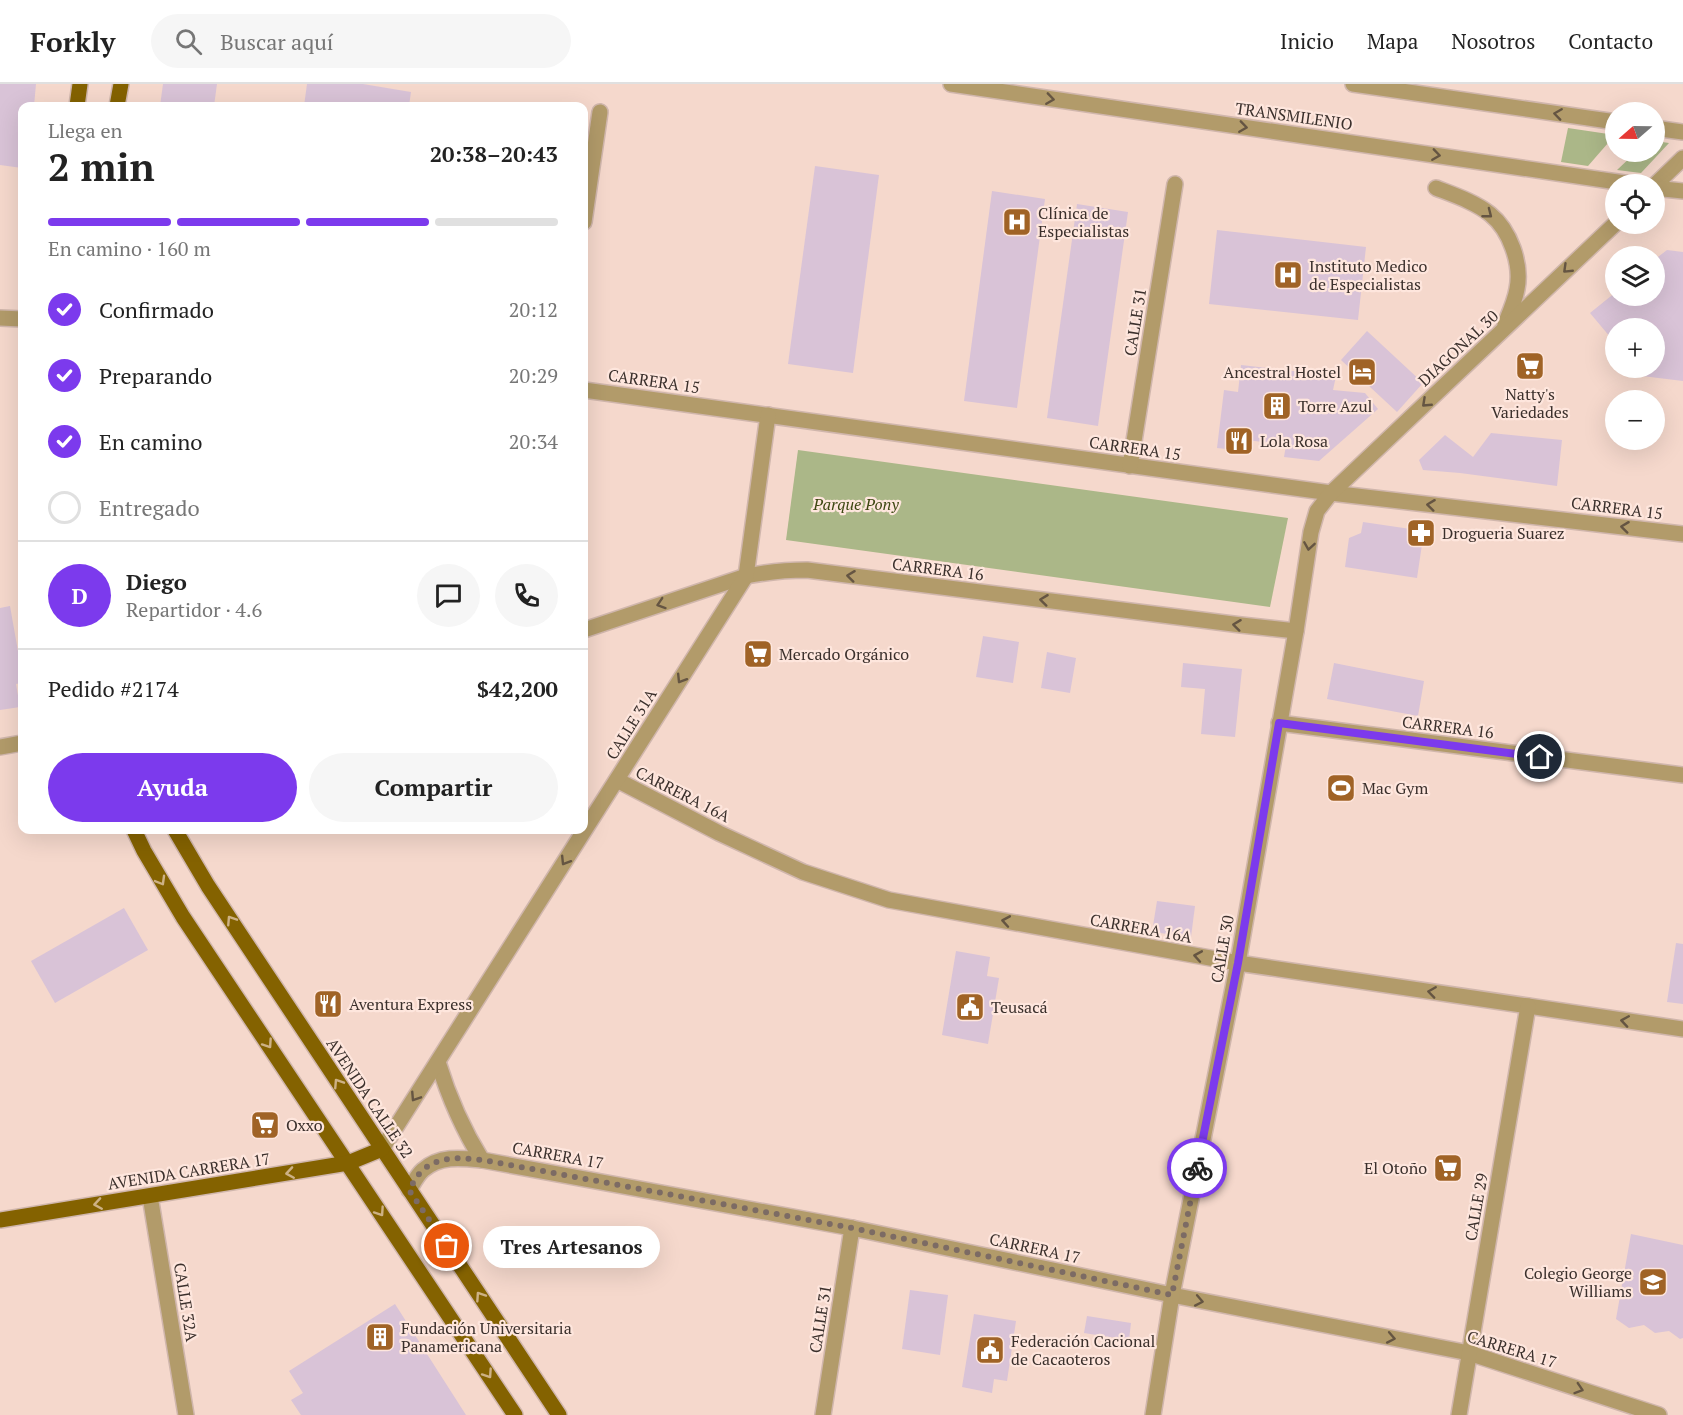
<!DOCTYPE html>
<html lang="es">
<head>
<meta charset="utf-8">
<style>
	:root { --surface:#fff; --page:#f6f6f6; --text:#222; --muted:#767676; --line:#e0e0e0; --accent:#7c3aed }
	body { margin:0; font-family:"PT Serif",serif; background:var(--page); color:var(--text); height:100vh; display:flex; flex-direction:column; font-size:22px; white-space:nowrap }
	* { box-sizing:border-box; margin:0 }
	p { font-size:20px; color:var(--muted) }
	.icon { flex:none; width:33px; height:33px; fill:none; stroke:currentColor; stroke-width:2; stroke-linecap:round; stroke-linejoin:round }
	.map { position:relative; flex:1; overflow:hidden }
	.panel { position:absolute; left:18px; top:18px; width:570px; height:732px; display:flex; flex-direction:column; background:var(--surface); border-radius:12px; box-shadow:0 6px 24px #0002 }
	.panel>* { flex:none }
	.needle { width:39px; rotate:250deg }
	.tools { position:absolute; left:1605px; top:18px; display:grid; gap:12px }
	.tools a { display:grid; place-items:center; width:60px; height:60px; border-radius:50%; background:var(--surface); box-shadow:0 6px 24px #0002; font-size:30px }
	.pin { position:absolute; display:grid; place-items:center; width:51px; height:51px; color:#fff; margin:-26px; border:3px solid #fff; border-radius:50%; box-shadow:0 2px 6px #0007 }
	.courier { position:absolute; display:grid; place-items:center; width:60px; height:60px; margin:-30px; border:4px solid #7c3aed; border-radius:50%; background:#fff; color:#222; box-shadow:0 2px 8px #0007 }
	.bubble { position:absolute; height:42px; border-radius:21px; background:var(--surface); box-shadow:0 6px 24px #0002; font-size:20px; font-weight:800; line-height:42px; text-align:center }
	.head em { font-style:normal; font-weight:800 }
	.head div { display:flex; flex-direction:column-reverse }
	.head { display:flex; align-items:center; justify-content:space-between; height:102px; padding:0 30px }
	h1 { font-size:39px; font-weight:800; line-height:45px }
	.bar { display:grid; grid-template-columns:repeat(4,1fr); gap:9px 6px; align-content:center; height:72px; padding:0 30px }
	.bar i { height:8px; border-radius:4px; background:var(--line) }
	.bar .selected { background:var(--accent) }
	.bar p { grid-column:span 4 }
	.line { display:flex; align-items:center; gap:15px; padding:0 30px; border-top:2px solid var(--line) }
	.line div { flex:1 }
	.round { display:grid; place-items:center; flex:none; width:63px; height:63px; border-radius:32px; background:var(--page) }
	ol { padding:0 30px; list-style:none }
	li { display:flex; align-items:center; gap:18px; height:66px }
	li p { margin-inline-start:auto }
	li .icon { padding:6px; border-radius:50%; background:var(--accent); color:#fff; stroke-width:4 }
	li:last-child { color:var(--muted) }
	li i { width:33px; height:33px; border:3px solid var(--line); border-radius:50% }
	.primary-button { display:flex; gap:12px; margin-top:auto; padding:12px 30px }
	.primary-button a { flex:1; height:69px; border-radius:36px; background:var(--accent); color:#fff; font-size:24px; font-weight:800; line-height:69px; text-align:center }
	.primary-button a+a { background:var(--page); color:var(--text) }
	header { display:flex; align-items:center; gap:36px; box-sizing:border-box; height:84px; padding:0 30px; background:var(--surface); border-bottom:2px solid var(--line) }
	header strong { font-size:28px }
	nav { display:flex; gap:33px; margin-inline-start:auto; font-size:21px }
	.search { width:420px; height:54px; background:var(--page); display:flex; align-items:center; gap:15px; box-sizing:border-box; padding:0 21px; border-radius:33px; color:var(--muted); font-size:22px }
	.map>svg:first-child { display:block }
	.green { fill:#abb788 }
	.building { fill:#d9c3d7 }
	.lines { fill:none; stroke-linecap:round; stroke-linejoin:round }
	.minor-casing { stroke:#d0b6ac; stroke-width:18 }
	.major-casing { stroke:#d0b6ac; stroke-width:18 }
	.minor { stroke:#b29b6a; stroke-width:15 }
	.major { stroke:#846200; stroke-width:15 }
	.oneway { stroke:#655542 }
	.oneway2 { stroke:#cdb185 }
	.done { stroke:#7c6b64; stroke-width:6; stroke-dasharray:0 10.8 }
	.route { stroke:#7c3aed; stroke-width:8 }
	.labels { text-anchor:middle; stroke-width:4.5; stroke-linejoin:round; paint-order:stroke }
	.street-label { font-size:16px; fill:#3b302c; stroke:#fee6dd }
	.poi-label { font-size:16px; fill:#3b302c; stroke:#fee6dd; text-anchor:start }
	.park-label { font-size:16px; font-style:italic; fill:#3d4711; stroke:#fee6dd }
</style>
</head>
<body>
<header>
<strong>Forkly</strong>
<div class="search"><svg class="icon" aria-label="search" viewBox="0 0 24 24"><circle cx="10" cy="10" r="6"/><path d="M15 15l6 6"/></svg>Buscar aquí</div>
<nav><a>Inicio</a><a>Mapa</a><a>Nosotros</a><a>Contacto</a></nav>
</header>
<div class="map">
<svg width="1683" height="1331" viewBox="0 0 1683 1331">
	<rect width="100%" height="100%" fill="#f5d8cc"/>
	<g class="green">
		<polygon points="1568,44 1615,51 1588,82 1561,78"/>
		<polygon points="1655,57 1669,59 1641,89 1617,86 1636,68 1654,68"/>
		<polygon points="798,366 1288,434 1270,523 786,456"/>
	</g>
	<g class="building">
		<polygon points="0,0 36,0 34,22 22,22 22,84 0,81"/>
		<polygon points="163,0 217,0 214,22 160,22"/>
		<polygon points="307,0 363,0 411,8 409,22 304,22"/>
		<polygon points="815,82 879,91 853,289 788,280"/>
		<polygon points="992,107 1045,115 1017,324 964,317"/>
		<polygon points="1077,120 1128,128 1098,342 1047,334"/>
		<polygon points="1217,146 1366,163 1358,236 1209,220"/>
		<polygon points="1667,166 1683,168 1683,297 1642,292 1635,284 1654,284 1654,244 1616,244 1616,260 1590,229 1616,208 1616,212 1654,212 1654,176"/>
		<polygon points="1367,247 1423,299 1397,328 1341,276"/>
		<polygon points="1241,281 1336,292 1333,306 1365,309 1378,325 1319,377 1284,373 1286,361 1247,356 1245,367 1217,364 1224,306 1238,308"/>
		<polygon points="1491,349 1562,356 1557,402 1460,389 1423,386 1419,376 1445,351 1473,373"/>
		<polygon points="1363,438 1424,447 1417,494 1345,483 1349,454 1361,449"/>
		<polygon points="10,522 22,590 22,599 16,600 20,623 0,626 0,524"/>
		<polygon points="983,552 1019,558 1013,599 976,593"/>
		<polygon points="1047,568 1076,574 1070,609 1041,604"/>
		<polygon points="1183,579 1242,585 1235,653 1201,650 1205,605 1181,603"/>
		<polygon points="1334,579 1424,597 1418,632 1327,615"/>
		<polygon points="1157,817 1195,822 1191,853 1152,848"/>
		<polygon points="124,824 148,866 55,919 31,877"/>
		<polygon points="1676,859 1683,860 1683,920 1667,918"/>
		<polygon points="956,867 990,873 987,892 999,894 988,960 942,951"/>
		<polygon points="1631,1150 1683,1161 1683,1254 1680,1255 1669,1247 1655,1249 1644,1241 1629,1244 1616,1235"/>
		<polygon points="910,1206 948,1211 940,1271 902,1265"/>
		<polygon points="395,1220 466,1331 301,1331 291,1316 303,1309 289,1287"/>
		<polygon points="974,1230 1016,1237 1007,1297 994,1295 992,1309 962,1303"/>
		<polygon points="1087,1232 1131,1239 1129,1256 1084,1249"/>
	</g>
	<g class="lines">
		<g class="minor-casing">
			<g id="minor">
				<polyline points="951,0 1631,100"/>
				<polyline points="1353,0 1616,38"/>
				<polyline points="1654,44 1683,48"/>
				<polyline points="1654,102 1683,74"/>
				<path d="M1436 104C1454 111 1475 118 1490 130 1510 146 1522 180 1517 205 1515 217 1510 228 1505 240"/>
				<polyline points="1654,104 1683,107"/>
				<polyline points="584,138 600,28"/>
				<polyline points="0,234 22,235"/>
				<polyline points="584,306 1331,409 1683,450"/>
				<polyline points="1130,382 1175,100"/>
				<path d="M584 546 746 492C767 488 786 486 807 486L1241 541 1296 547"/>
				<polyline points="1279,639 1683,691"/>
				<polyline points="0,663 22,659"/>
				<polyline points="617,696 719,749 803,788 889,816 1238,879 1683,945"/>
				<path d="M438 978C449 1014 462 1044 482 1076"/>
				<polyline points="382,1065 746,492 768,331"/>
				<path d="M409 1106C413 1100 417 1091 423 1086 440 1071 462 1074 482 1076L852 1144 1172 1211 1469 1269 1659 1331"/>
				<polyline points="150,1112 186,1331"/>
				<polyline points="823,1331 852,1144"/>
				<polyline points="1153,1331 1172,1211 1238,879 1296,547 1311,448 1317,427 1331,409 1616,139"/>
				<polyline points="1459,1331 1528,922"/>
			</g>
		</g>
		<g class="major-casing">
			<g id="major">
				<polyline points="77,22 80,0"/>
				<polyline points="117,22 121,0"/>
				<polyline points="134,746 144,767 183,833 515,1331"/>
				<polyline points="175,746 208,802 559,1331"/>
				<polyline points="0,1136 348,1079 382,1065"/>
			</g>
		</g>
		<use href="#minor" class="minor"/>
		<use href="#major" class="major"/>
	</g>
	<defs><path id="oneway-chevron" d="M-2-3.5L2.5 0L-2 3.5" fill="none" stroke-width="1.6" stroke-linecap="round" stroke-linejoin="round" transform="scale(1.5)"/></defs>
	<g class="oneway">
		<use href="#oneway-chevron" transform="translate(1050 15) rotate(8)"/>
		<use href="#oneway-chevron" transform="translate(1558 30) rotate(-172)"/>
		<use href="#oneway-chevron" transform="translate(1243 43) rotate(8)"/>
		<use href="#oneway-chevron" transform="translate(1436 71) rotate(8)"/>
		<use href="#oneway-chevron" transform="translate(1488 130) rotate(38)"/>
		<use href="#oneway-chevron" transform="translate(1567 185) rotate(136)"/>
		<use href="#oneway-chevron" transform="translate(1426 319) rotate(137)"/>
		<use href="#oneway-chevron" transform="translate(1431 421) rotate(-173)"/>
		<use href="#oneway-chevron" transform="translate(1625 443) rotate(-173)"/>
		<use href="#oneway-chevron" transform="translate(1309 462) rotate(99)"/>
		<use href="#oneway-chevron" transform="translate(851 492) rotate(-173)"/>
		<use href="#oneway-chevron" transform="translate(1044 516) rotate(-173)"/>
		<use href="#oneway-chevron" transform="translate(661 520) rotate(162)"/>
		<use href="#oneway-chevron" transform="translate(1237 541) rotate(-173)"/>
		<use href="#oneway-chevron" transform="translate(681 595) rotate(122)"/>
		<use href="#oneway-chevron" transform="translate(565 777) rotate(122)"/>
		<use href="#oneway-chevron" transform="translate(1006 837) rotate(-170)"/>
		<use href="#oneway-chevron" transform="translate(1198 872) rotate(-170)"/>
		<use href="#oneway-chevron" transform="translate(1432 908) rotate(-172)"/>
		<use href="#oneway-chevron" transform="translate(1625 937) rotate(-171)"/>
		<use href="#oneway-chevron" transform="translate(415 1013) rotate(123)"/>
		<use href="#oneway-chevron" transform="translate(1199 1217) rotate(11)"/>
		<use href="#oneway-chevron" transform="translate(1391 1254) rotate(11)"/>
		<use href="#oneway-chevron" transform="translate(1579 1305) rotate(18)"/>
	</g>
	<g class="oneway2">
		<use href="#oneway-chevron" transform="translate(161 797) rotate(60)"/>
		<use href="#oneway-chevron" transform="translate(231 836) rotate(-123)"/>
		<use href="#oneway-chevron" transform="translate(268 960) rotate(56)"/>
		<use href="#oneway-chevron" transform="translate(338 999) rotate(-123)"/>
		<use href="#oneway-chevron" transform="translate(290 1089) rotate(171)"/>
		<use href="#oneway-chevron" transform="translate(98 1120) rotate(171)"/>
		<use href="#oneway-chevron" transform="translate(380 1128) rotate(56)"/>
		<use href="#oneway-chevron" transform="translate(480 1212) rotate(-124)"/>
		<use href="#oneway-chevron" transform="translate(488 1290) rotate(56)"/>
	</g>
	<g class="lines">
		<path class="done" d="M447 1162 409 1106C413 1099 417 1091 423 1086 440 1071 462 1074 483 1076L852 1144 1172 1211 1197 1084"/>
		<polyline class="route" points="1197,1084 1238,879 1279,639 1540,673"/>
	</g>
	<defs>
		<g id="hospital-square" transform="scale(1.5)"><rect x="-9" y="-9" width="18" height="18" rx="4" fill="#a06326" stroke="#fee6dd"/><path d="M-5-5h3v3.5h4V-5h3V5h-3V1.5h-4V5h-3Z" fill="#fff"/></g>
		<g id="supermarket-square" transform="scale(1.5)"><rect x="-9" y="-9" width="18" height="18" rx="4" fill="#a06326" stroke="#fee6dd"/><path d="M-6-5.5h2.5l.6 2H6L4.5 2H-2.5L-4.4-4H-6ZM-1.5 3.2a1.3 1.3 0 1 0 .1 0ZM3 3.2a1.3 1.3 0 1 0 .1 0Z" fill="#fff"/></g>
		<g id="hotel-square" transform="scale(1.5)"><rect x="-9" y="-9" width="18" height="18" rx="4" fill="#a06326" stroke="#fee6dd"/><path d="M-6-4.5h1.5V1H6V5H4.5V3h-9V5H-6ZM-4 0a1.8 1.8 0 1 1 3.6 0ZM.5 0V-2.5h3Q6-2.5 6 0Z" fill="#fff"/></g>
		<g id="building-square" transform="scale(1.5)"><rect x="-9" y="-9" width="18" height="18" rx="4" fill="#a06326" stroke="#fee6dd"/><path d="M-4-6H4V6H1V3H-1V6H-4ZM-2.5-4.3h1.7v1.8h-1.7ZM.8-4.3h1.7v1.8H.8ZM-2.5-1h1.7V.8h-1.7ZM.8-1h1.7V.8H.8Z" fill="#fff"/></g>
		<g id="restaurant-square" transform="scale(1.5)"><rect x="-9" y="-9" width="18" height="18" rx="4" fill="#a06326" stroke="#fee6dd"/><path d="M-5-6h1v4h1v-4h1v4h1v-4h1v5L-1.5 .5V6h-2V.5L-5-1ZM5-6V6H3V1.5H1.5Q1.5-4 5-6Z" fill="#fff"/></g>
		<g id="pharmacy-square" transform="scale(1.5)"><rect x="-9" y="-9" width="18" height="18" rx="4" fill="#a06326" stroke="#fee6dd"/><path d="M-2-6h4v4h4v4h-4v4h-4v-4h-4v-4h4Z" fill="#fff"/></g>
		<g id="stadium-square" transform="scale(1.5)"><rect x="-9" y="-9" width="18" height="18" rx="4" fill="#a06326" stroke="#fee6dd"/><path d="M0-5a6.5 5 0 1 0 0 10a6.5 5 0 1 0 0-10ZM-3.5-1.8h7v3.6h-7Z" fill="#fff"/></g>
		<g id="civic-square" transform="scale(1.5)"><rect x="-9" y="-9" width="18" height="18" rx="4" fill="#a06326" stroke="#fee6dd"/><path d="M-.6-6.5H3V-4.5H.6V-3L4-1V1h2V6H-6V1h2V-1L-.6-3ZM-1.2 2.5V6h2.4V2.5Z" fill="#fff"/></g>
		<g id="school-square" transform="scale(1.5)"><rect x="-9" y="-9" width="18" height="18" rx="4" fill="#a06326" stroke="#fee6dd"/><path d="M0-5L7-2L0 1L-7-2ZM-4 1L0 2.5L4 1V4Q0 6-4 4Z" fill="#fff"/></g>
	</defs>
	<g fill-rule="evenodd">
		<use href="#hospital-square" x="1017" y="138"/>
		<use href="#hospital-square" x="1288" y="191"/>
		<use href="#supermarket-square" x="1530" y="282"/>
		<use href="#hotel-square" x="1362" y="288"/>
		<use href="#building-square" x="1277" y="322"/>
		<use href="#restaurant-square" x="1239" y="357"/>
		<use href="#pharmacy-square" x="1421" y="449"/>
		<use href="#supermarket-square" x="758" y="570"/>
		<use href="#stadium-square" x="1341" y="704"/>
		<use href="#restaurant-square" x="328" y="920"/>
		<use href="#civic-square" x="970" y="923"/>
		<use href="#supermarket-square" x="265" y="1041"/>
		<use href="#supermarket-square" x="1448" y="1084"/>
		<use href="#school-square" x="1653" y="1198"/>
		<use href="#building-square" x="380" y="1253"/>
		<use href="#civic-square" x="990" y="1266"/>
	</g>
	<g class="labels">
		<g class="street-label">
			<text transform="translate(1294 32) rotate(8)" y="6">TRANSMILENIO</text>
			<text transform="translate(1135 238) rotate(-81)" y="6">CALLE 31</text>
			<text transform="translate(1458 264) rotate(-43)" y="6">DIAGONAL 30</text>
			<text transform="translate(654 297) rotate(8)" y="6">CARRERA 15</text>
			<text transform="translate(1135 364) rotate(8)" y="6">CARRERA 15</text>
			<text transform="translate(1617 424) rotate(7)" y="6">CARRERA 15</text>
			<text transform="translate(938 485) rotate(7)" y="6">CARRERA 16</text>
			<text transform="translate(631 640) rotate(-58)" y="6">CALLE 31A</text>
			<text transform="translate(1448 643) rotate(7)" y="6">CARRERA 16</text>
			<text transform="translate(683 710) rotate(27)" y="6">CARRERA 16A</text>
			<text transform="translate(1141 844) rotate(10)" y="6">CARRERA 16A</text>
			<text transform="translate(1222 865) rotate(-80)" y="6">CALLE 30</text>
			<text transform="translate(370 1014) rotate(56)" y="6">AVENIDA CALLE 32</text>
			<text transform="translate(558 1071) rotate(10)" y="6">CARRERA 17</text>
			<text transform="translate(189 1087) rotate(-9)" y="6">AVENIDA CARRERA 17</text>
			<text transform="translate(1476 1123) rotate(-80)" y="6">CALLE 29</text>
			<text transform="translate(1035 1164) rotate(12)" y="6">CARRERA 17</text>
			<text transform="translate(186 1218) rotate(81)" y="6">CALLE 32A</text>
			<text transform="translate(820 1235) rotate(-81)" y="6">CALLE 31</text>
			<text transform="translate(1512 1265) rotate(17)" y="6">CARRERA 17</text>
		</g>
		<g class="poi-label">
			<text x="1038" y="135">Clínica de<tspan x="1038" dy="18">Especialistas</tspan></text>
			<text x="1309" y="188">Instituto Medico<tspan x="1309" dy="18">de Especialistas</tspan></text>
			<text x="1341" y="294" text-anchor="end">Ancestral Hostel</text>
			<text x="1530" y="316" text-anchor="middle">Natty's<tspan x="1530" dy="18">Variedades</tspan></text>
			<text x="1298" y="328">Torre Azul</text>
			<text x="1260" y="363">Lola Rosa</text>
			<text x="1442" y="455">Drogueria Suarez</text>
			<text x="779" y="576">Mercado Orgánico</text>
			<text x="1362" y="710">Mac Gym</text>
			<text x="349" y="926">Aventura Express</text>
			<text x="991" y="929">Teusacá</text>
			<text x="286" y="1047">Oxxo</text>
			<text x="1427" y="1090" text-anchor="end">El Otoño</text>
			<text x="1632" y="1195" text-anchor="end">Colegio George<tspan x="1632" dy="18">Williams</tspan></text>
			<text x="401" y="1250">Fundación Universitaria<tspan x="401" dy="18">Panamericana</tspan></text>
			<text x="1011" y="1263">Federación Cacional<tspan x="1011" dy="18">de Cacaoteros</tspan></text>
		</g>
		<g class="park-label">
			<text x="856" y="426">Parque Pony</text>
		</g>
	</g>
</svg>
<div class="tools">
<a><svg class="needle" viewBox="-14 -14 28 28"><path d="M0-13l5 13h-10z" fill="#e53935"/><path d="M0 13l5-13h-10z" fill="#767676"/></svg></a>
<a><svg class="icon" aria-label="locate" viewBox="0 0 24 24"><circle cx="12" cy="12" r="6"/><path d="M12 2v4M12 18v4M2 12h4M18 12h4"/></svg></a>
<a><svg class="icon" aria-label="layers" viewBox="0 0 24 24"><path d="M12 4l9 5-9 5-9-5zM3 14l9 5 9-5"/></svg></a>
<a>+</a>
<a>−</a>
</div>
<div class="pin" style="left:447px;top:1162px;background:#ea580c"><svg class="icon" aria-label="bag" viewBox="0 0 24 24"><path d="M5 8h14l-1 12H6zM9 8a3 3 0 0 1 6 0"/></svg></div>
<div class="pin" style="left:1540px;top:673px;background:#1f2937"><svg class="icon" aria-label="home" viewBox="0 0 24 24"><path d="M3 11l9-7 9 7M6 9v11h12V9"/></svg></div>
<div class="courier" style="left:1197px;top:1084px"><svg class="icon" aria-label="bike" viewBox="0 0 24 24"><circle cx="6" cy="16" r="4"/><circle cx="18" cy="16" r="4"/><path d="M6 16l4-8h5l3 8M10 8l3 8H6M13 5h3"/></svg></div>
<div class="bubble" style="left:483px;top:1142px;width:177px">Tres Artesanos</div>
<section class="panel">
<div class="head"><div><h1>2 min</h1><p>Llega en</p></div><em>20:38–20:43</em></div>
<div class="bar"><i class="selected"></i><i class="selected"></i><i class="selected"></i><i></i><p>En camino · 160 m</p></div>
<ol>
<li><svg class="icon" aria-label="check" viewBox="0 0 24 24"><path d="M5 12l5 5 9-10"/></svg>Confirmado<p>20:12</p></li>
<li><svg class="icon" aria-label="check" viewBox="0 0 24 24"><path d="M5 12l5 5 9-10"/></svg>Preparando<p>20:29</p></li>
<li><svg class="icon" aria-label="check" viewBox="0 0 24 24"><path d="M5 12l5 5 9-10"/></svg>En camino<p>20:34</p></li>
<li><i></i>Entregado</li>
</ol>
<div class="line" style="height:108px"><b class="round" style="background:var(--accent);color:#fff">D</b><div><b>Diego</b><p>Repartidor · 4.6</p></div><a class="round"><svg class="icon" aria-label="chat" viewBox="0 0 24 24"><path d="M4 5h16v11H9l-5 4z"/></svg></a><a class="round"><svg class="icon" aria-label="phone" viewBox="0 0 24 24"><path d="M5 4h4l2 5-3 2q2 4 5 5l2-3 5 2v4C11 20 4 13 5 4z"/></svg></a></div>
<div class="line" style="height:78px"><div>Pedido #2174</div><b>$42,200</b></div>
<div class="primary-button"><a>Ayuda</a><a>Compartir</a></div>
</section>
</div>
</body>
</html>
